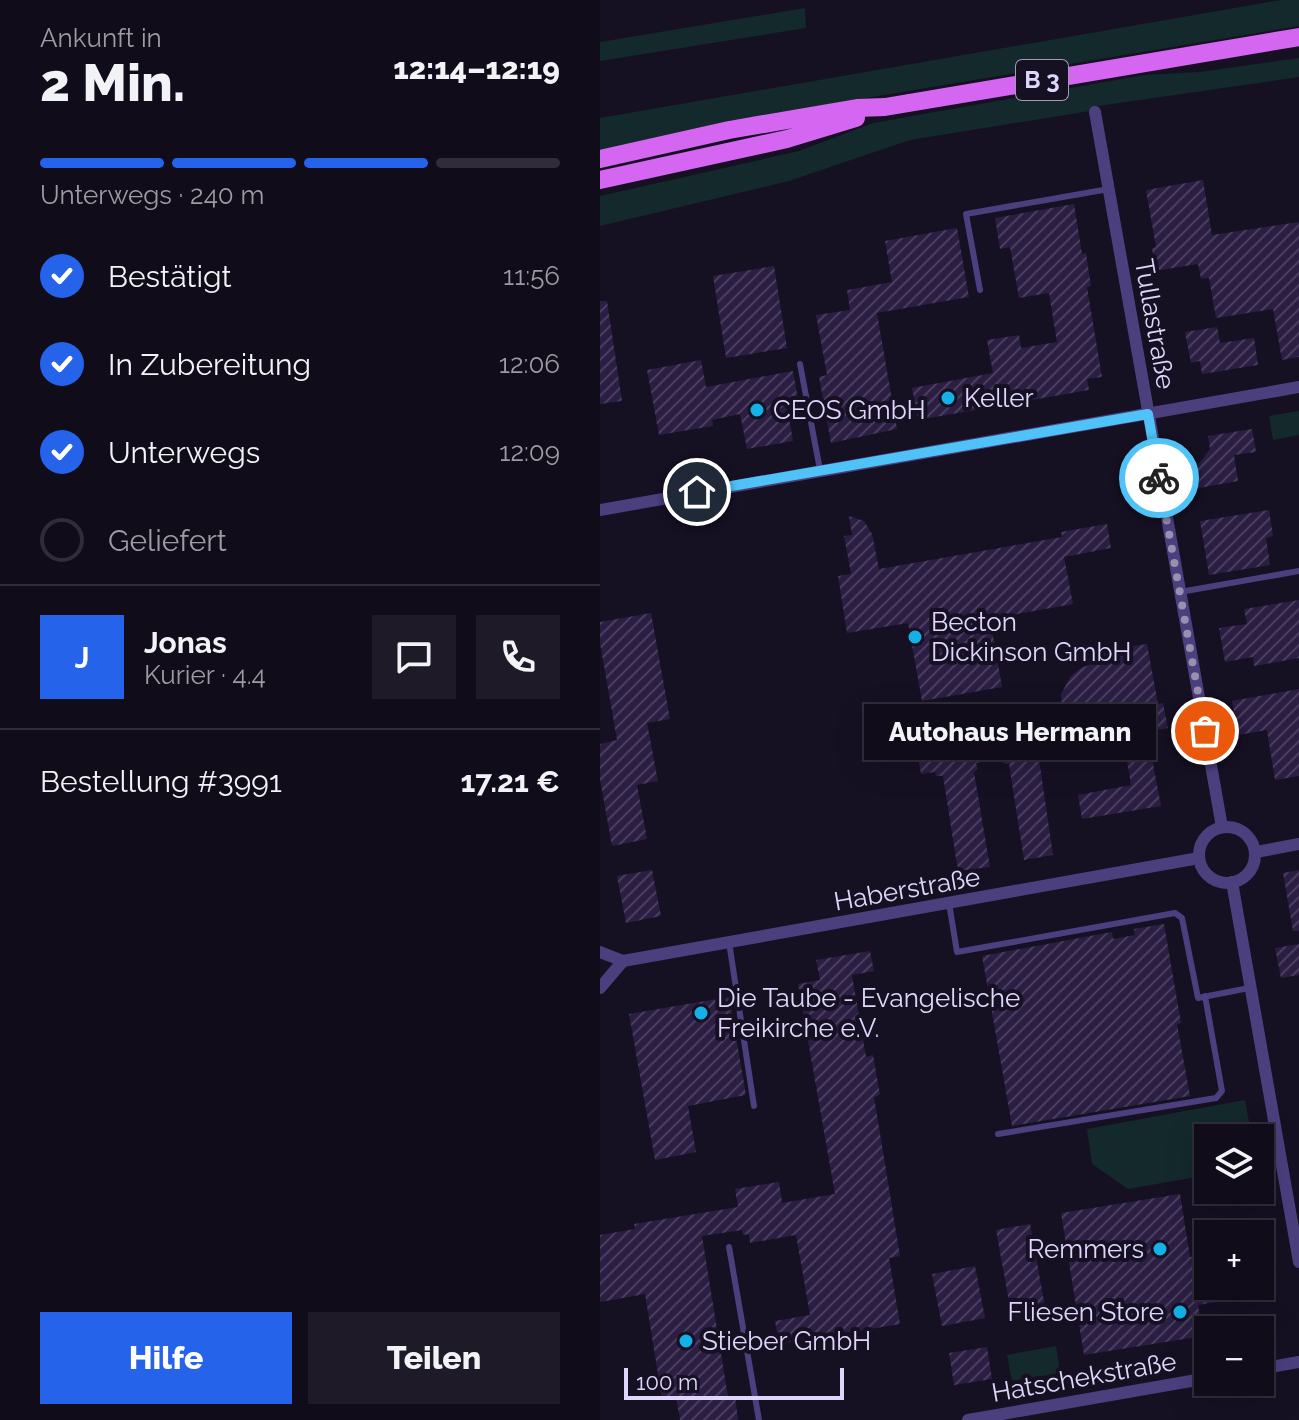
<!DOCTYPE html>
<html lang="de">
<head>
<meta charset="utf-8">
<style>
	:root { --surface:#100c1a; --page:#1e1a27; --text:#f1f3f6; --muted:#9c9ba2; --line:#302c39; --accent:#2563eb }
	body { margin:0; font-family:Raleway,sans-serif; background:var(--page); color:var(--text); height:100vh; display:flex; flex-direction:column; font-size:30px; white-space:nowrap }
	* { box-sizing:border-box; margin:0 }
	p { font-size:26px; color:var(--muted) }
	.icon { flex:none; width:44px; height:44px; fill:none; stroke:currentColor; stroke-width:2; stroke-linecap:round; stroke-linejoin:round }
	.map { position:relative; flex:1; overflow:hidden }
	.panel { display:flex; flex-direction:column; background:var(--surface); width:600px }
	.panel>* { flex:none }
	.fabs { position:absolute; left:594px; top:1124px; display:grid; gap:16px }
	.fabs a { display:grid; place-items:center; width:80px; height:80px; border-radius:0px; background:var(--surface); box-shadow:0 8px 32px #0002,0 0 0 2px var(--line); font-size:40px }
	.scale { position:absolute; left:24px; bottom:20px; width:220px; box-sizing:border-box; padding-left:8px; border:4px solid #e0d5fb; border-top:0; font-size:22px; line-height:28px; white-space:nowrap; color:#e0d5fb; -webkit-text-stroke:6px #161023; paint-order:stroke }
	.pin { position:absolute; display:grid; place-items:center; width:68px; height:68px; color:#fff; margin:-34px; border:4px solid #fff; border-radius:50%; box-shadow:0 2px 8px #0007 }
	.courier { position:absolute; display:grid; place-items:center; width:80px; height:80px; margin:-40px; border:6px solid #4fc3f7; border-radius:50%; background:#fff; color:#222; box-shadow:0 2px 10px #0007 }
	.bubble { position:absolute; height:56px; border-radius:0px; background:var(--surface); box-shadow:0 8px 32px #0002,0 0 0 2px var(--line); font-size:26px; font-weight:800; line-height:56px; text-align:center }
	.headline em { font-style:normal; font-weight:800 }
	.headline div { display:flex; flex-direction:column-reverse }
	.headline { display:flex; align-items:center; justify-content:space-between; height:136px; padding:0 40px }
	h1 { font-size:52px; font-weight:800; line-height:60px }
	.bar { display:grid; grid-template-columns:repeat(4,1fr); gap:12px 8px; align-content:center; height:96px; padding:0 40px }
	.bar i { height:10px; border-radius:6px; background:var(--line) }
	.bar .active { background:var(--accent) }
	.bar p { grid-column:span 4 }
	.line { display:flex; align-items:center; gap:20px; padding:0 40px; border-top:2px solid var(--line) }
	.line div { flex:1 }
	.round { display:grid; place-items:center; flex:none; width:84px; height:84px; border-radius:0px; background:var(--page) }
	ol { padding:0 40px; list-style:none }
	li { display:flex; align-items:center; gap:24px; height:88px }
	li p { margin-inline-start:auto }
	li .icon { padding:8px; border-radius:50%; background:var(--accent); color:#fff; stroke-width:4 }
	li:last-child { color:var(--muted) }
	li i { width:44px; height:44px; border:4px solid var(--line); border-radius:50% }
	.cta { display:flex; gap:16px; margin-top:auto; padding:16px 40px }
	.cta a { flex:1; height:92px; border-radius:0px; background:var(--accent); color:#fff; font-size:32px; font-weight:800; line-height:92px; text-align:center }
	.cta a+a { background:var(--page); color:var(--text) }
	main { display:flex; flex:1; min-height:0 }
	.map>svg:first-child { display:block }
	.grass { fill:#14292c }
	.building { fill:url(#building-hatch) }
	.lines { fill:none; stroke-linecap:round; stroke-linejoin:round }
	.service { stroke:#4b3f7e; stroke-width:6 }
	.minor { stroke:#4b3f7e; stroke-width:12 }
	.primary { stroke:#d466f2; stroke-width:18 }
	.done { stroke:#9990af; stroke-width:8; stroke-dasharray:0 14.4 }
	.route { stroke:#4fc3f7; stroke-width:10 }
	.poi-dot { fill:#14b1e9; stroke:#161023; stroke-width:3 }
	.labels { text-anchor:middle; stroke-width:8; stroke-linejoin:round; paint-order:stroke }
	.shield { fill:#161023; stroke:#a39aba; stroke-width:2 }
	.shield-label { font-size:24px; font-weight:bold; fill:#e0d5fb }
	.street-label { font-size:26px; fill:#e0d5fb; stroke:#161023 }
	.poi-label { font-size:26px; fill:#e0d5fb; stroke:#161023; text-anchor:start }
</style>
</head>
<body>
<main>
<section class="panel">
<div class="headline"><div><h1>2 Min.</h1><p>Ankunft in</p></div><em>12:14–12:19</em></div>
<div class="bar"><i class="active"></i><i class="active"></i><i class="active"></i><i></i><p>Unterwegs · 240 m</p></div>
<ol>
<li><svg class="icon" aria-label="check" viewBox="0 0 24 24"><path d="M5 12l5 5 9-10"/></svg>Bestätigt<p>11:56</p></li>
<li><svg class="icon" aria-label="check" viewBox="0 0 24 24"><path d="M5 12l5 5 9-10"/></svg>In Zubereitung<p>12:06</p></li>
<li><svg class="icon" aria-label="check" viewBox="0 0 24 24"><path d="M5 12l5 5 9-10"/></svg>Unterwegs<p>12:09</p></li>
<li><i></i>Geliefert</li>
</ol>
<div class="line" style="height:144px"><b class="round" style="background:var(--accent);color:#fff">J</b><div><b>Jonas</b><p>Kurier · 4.4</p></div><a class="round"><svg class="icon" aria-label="chat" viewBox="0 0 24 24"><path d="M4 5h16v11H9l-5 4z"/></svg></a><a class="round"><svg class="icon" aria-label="phone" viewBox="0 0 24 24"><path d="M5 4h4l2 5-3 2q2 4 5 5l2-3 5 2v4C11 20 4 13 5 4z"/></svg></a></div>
<div class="line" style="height:104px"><div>Bestellung #3991</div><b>17.21 €</b></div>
<div class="cta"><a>Hilfe</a><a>Teilen</a></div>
</section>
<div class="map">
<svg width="699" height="1420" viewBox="0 0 699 1420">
	<defs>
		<pattern id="building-hatch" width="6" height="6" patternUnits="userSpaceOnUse" patternTransform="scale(2)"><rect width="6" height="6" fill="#2b1e42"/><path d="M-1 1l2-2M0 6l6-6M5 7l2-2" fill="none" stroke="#493e5e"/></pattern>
	</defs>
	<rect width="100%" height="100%" fill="#161023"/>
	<g class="grass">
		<polygon points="681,0 699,0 699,26 128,121 0,150 0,118"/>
		<polygon points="205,8 206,28 0,61 0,42"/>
		<polygon points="699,58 699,77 498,106 490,111 310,140 189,181 0,226 0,196 199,151 273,123 544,75 600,72"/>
		<polygon points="699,411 699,435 673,440 669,416"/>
		<polygon points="645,1100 652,1138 608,1138 608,1175 528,1189 492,1164 487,1129"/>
		<polygon points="456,1346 460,1373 412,1381 407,1355"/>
	</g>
	<g class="building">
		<polygon points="603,180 612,235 699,222 699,357 682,360 673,309 616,318 609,278 601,279 598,264 555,271 552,248 556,247 546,190"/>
		<polygon points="474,204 482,254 486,253 491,286 487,287 502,377 487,379 489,390 318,420 312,388 393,373 387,340 419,335 421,348 457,342 449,293 419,298 410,247 400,249 395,218"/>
		<polygon points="357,228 369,297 277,313 297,429 231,443 219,377 227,375 216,315 250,310 247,290 292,282 285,241"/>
		<polygon points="174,266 187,348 126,358 113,276"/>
		<polygon points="0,301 7,301 22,401 0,404"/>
		<polygon points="617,327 620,343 654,338 658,365 602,374 600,361 591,363 585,332"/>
		<polygon points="101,360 106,387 193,371 199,405 187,407 193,441 147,449 140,414 112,420 113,426 59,435 47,370"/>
		<polygon points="652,429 656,452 634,455 638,481 594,489 590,466 598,465 610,449 608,436"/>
		<polygon points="669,510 673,536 666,538 670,565 609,575 600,521"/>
		<polygon points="249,516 264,521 272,534 279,569 462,537 461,532 507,524 511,548 464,557 473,604 390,619 402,687 322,701 308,623 247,633 238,576 251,574 244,536 252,535"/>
		<polygon points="699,600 699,658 654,666 653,657 625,662 619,628 647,624 644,609"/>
		<polygon points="51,613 70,719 47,723 58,781 37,785 47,839 12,846 0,779 0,744 17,740 0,643 0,622"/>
		<polygon points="547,644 558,704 563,703 568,728 547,732 561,806 482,819 478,795 531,785 523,736 443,752 445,758 439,759 453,855 424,860 409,764 404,764 402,758 376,763 378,769 374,772 390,867 358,871 343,776 336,776 335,772 321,774 316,747 462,720 461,694 471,676 481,668 503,660 501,651"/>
		<polygon points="699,689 699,776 675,780 667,730 638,735 632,701"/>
		<polygon points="52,870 61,916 26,923 17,876"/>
		<polygon points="699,870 699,931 693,931 683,873"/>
		<polygon points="564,924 581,1023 577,1024 590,1096 412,1126 382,956 512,932 513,939 535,935 534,929"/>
		<polygon points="699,944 699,975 681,978 675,948"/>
		<polygon points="270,951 274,971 252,975 266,1057 273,1055 280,1095 274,1097 300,1256 289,1258 300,1324 179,1344 175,1321 210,1315 196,1235 150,1243 149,1234 143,1235 142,1230 102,1236 128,1397 135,1396 138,1420 80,1420 76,1397 62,1399 45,1294 0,1302 0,1235 35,1229 34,1224 138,1207 135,1189 179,1182 182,1203 235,1194 198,984 220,980 216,960"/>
		<polygon points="129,997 146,1095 88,1106 96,1152 55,1160 29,1014"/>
		<polygon points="580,1194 590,1257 608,1254 608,1286 620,1286 622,1301 598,1305 603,1336 484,1355 461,1213"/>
		<polygon points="430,1224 446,1312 412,1318 396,1230"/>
		<polygon points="375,1266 385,1318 342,1326 332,1274"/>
		<polygon points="387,1347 392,1379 354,1385 349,1353"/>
	</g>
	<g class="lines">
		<g class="service">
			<polyline points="380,290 366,214 509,189"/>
			<polyline points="200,364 220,470"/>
			<polyline points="580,592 699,571"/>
			<polyline points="349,903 357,952 575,913 582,918 598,998 649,988"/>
			<polyline points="129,942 154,1106"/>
			<polyline points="398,1134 616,1098 622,1091 605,996"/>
			<polyline points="129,1247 159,1420"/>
		</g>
		<g class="minor">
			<polyline points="495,112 622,827"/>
			<polyline points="0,510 699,387"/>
			<circle cx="627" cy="855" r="28"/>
			<polyline points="656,852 699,844"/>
			<polyline points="632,882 699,1262"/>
			<polyline points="0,952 23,961 599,858"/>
			<polyline points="0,988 23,961"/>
			<polyline points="660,1369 699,1362"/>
			<polyline points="368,1420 608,1378"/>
		</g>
		<g class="primary">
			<polyline points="0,159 129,130 257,108 285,107 699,37"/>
			<polyline points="0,180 187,139 256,118"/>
		</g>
	</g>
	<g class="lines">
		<polyline class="done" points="559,478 605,731"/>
		<polyline class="route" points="97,492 548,414 559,478"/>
	</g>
	<g class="poi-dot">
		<circle cx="348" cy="398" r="8"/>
		<circle cx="157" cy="410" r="8"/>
		<circle cx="315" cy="637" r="8"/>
		<circle cx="101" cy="1013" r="8"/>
		<circle cx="560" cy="1249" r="8"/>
		<circle cx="580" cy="1312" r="8"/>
		<circle cx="86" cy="1341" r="8"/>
	</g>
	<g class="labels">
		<rect class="shield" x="416" y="60" width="52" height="40" rx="6"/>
		<g class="shield-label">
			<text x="442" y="88">B 3</text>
		</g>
		<g class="street-label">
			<text transform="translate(555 324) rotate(80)" y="9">Tullastraße</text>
			<text transform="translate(307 889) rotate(-10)" y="9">Haberstraße</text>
			<text transform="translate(484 1377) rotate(-10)" y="9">Hatschekstraße</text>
		</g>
		<g class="poi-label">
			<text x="364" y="407">Keller</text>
			<text x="173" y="419">CEOS GmbH</text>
			<text x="331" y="631">Becton<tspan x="331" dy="30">Dickinson GmbH</tspan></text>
			<text x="117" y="1007">Die Taube - Evangelische<tspan x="117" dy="30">Freikirche e.V.</tspan></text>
			<text x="544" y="1258" text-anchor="end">Remmers</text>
			<text x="564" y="1321" text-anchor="end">Fliesen Store</text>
			<text x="102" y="1350">Stieber GmbH</text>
		</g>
	</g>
</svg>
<div class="fabs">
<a><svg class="icon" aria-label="layers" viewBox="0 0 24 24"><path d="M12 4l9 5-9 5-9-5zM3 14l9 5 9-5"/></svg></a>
<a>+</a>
<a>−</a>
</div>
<div class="scale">100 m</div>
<div class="pin" style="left:605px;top:731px;background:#ea580c"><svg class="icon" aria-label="bag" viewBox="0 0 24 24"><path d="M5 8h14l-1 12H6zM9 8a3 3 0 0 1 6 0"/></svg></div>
<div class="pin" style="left:97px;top:492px;background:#1f2937"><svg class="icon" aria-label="home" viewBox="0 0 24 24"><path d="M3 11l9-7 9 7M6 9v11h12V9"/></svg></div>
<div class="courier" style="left:559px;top:478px"><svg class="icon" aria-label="bike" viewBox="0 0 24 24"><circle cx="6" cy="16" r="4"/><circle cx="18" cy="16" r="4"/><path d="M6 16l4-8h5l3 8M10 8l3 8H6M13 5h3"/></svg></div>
<div class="bubble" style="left:264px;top:704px;width:292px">Autohaus Hermann</div>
</div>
</main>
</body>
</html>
